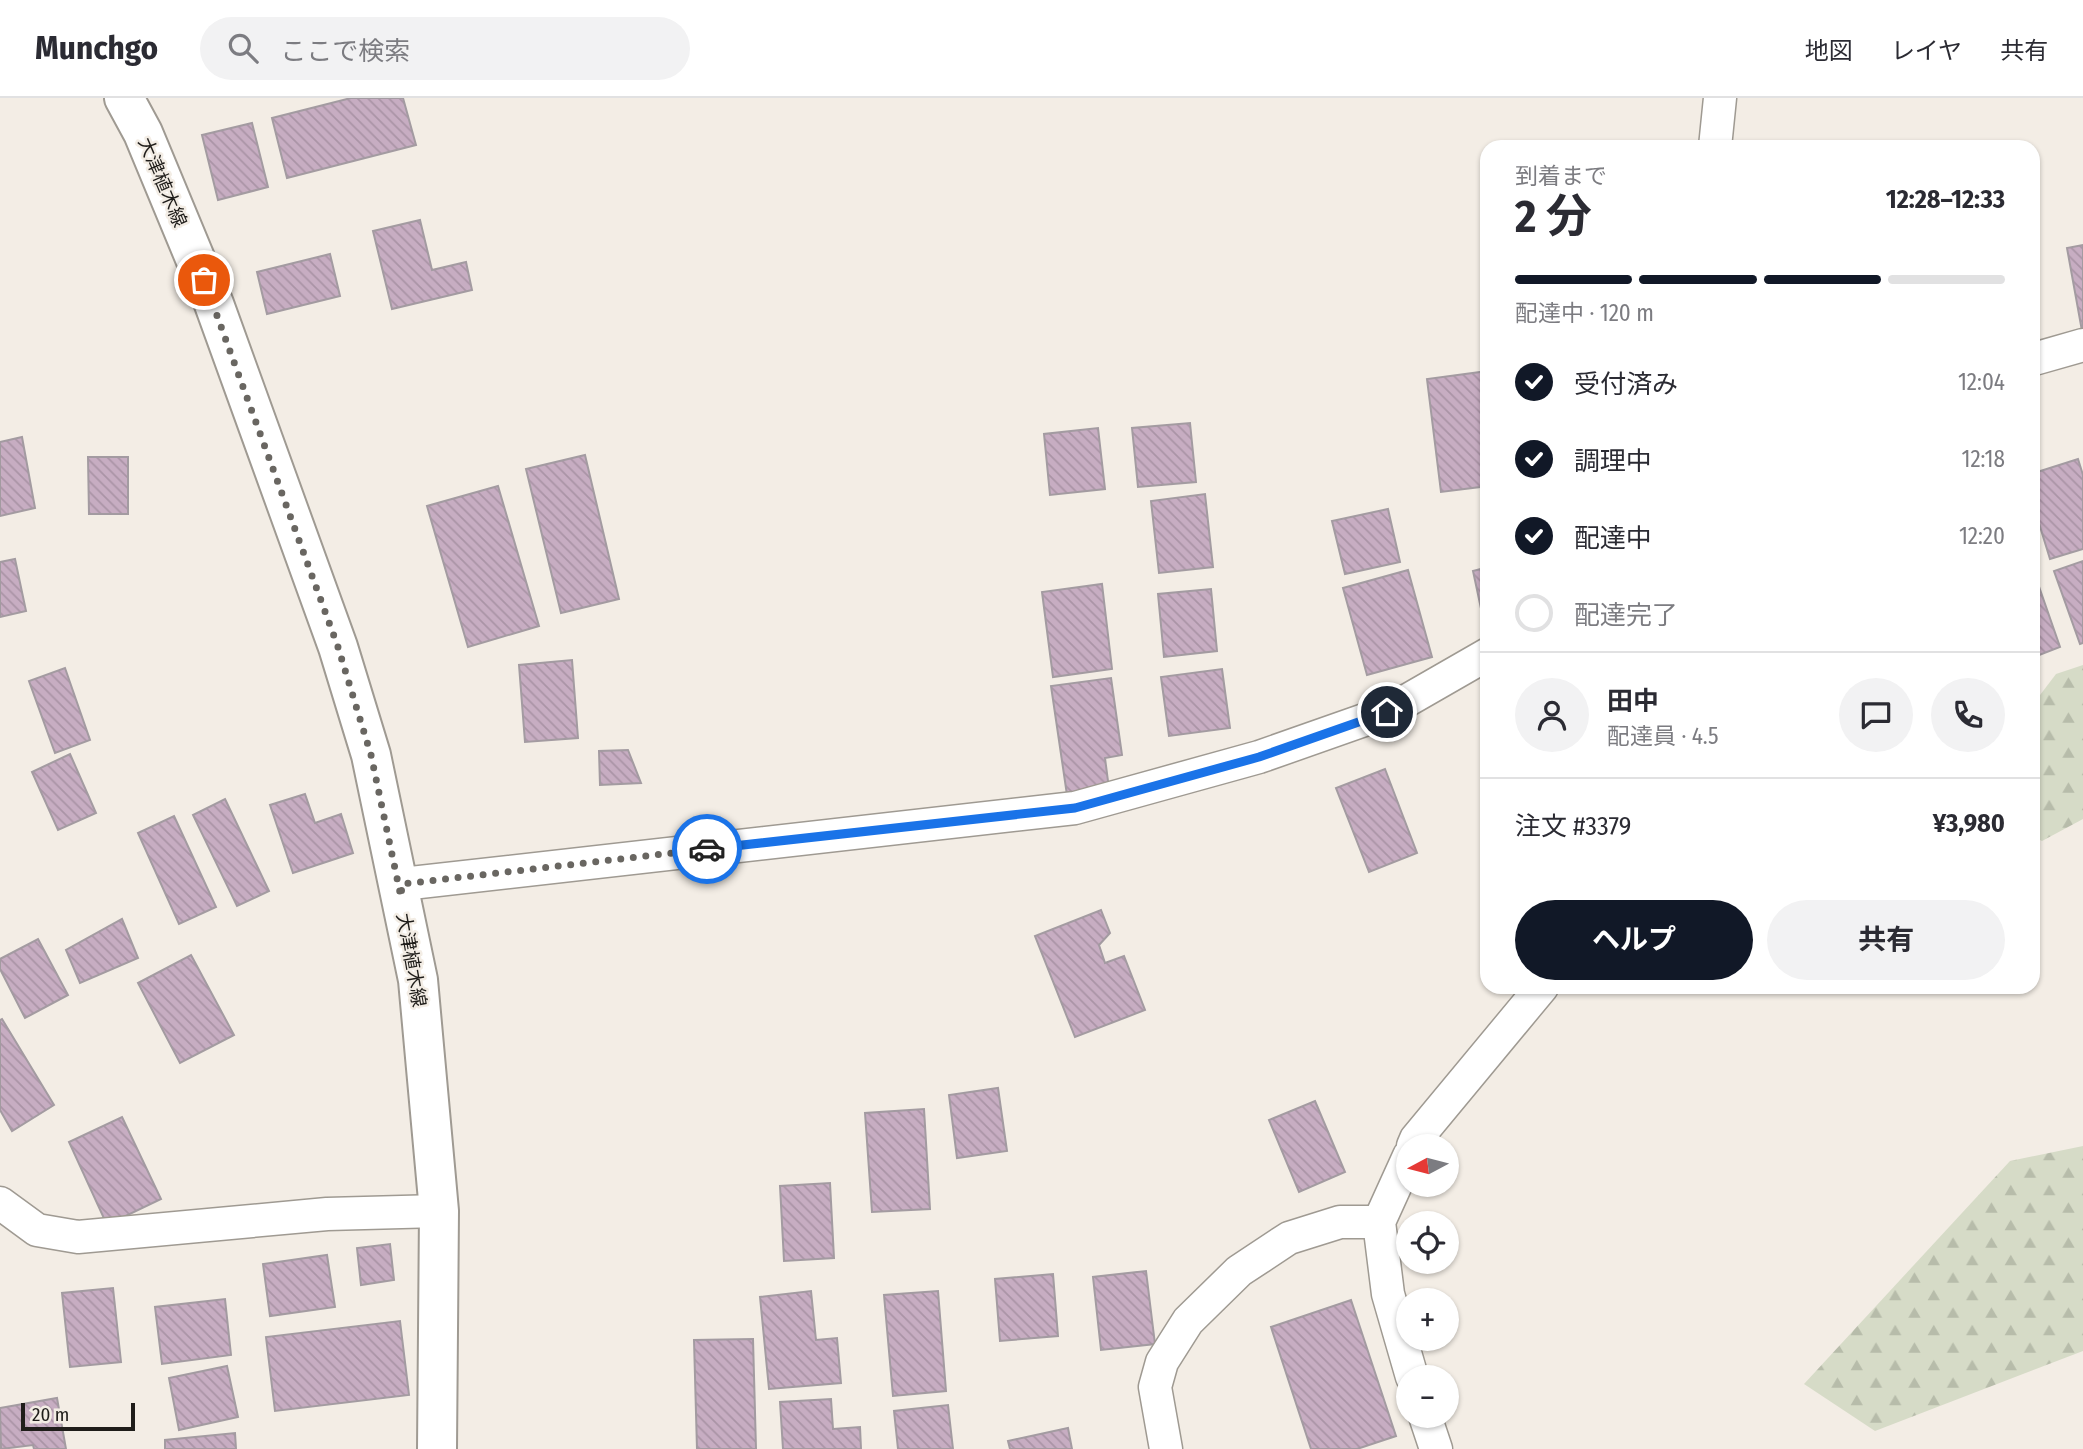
<!DOCTYPE html>
<html lang="ja">
<head>
<meta charset="utf-8">
<style>
	:root { --surface:#fff; --page:#f2f2f3; --text:#2b2b33; --muted:#7c7c81; --line:#e1e1e2; --accent:#111827 }
	body { margin:0; font-family:"Fira Sans Condensed","Noto Sans JP",sans-serif; background:var(--page); color:var(--text); height:100vh; display:flex; flex-direction:column; font-size:26px; white-space:nowrap }
	* { box-sizing:border-box; margin:0 }
	p { font-size:23px; color:var(--muted) }
	.icon { flex:none; width:38px; height:38px; fill:none; stroke:currentColor; stroke-width:2; stroke-linecap:round; stroke-linejoin:round }
	.map { position:relative; flex:1; overflow:hidden }
	.side { position:absolute; left:1480px; top:42px; width:560px; height:854px; display:flex; flex-direction:column; background:var(--surface); border-radius:21px; box-shadow:0 2px 5px #0004 }
	.side>* { flex:none }
	.needle { width:46px; rotate:263deg }
	.buttons { position:absolute; left:1396px; top:1036px; display:grid; gap:14px }
	.buttons a { display:grid; place-items:center; width:63px; height:63px; border-radius:50%; background:var(--surface); box-shadow:0 2px 5px #0004; font-size:35px }
	.scale { position:absolute; left:21px; bottom:18px; width:114px; box-sizing:border-box; padding-left:7px; border:4px solid #1f1d1a; border-top:0; font-size:19px; line-height:24px; white-space:nowrap; color:#1f1d1a; -webkit-text-stroke:5px #f3ede5; paint-order:stroke }
	.pin { position:absolute; display:grid; place-items:center; width:60px; height:60px; color:#fff; margin:-30px; border:4px solid #fff; border-radius:50%; box-shadow:0 2px 7px #0007 }
	.courier { position:absolute; display:grid; place-items:center; width:70px; height:70px; margin:-35px; border:5px solid #1a73e8; border-radius:50%; background:#fff; color:#222; box-shadow:0 2px 9px #0007 }
	.head em { font-style:normal; font-weight:700 }
	.head div { display:flex; flex-direction:column-reverse }
	.head { display:flex; align-items:center; justify-content:space-between; height:119px; padding:0 35px }
	h1 { font-size:46px; font-weight:700; line-height:52px }
	.bar { display:grid; grid-template-columns:repeat(4,1fr); gap:10px 7px; align-content:center; height:84px; padding:0 35px }
	.bar i { height:9px; border-radius:5px; background:var(--line) }
	.bar .selected { background:var(--accent) }
	.bar p { grid-column:span 4 }
	.line { display:flex; align-items:center; gap:18px; padding:0 35px; border-top:2px solid var(--line) }
	.line div { flex:1 }
	.round { display:grid; place-items:center; flex:none; width:74px; height:74px; border-radius:37px; background:var(--page) }
	ol { padding:0 35px; list-style:none }
	li { display:flex; align-items:center; gap:21px; height:77px }
	li p { margin-inline-start:auto }
	li .icon { padding:7px; border-radius:50%; background:var(--accent); color:#fff; stroke-width:4 }
	li:last-child { color:var(--muted) }
	li i { width:38px; height:38px; border:4px solid var(--line); border-radius:50% }
	.button { display:flex; gap:14px; margin-top:auto; padding:14px 35px }
	.button a { flex:1; height:80px; border-radius:42px; background:var(--accent); color:#fff; font-size:28px; font-weight:700; line-height:80px; text-align:center }
	.button a+a { background:var(--page); color:var(--text) }
	header { display:flex; align-items:center; gap:42px; box-sizing:border-box; height:98px; padding:0 35px; background:var(--surface); border-bottom:2px solid var(--line) }
	header strong { font-size:33px }
	nav { display:flex; gap:38px; margin-inline-start:auto; font-size:24px }
	.search { width:490px; height:63px; background:var(--page); display:flex; align-items:center; gap:18px; box-sizing:border-box; padding:0 24px; border-radius:38px; color:var(--muted); font-size:26px }
	.map>svg:first-child { display:block }
	.forest { fill:url(#forest-firs) }
	.building { fill:url(#building-back-hatch); stroke:#a39ba1; stroke-width:2 }
	.lines { fill:none; stroke-linecap:round; stroke-linejoin:round }
	.minor-casing { stroke:#9f9a92; stroke-width:35 }
	.primary-casing { stroke:#9f9a92; stroke-width:42 }
	.minor { stroke:#fff; stroke-width:32 }
	.primary { stroke:#fff; stroke-width:38 }
	.done { stroke:#696661; stroke-width:7; stroke-dasharray:0 12.6 }
	.route { stroke:#1a73e8; stroke-width:9 }
	.labels { text-anchor:middle; stroke-width:5; stroke-linejoin:round; paint-order:stroke }
	.street-label { font-size:19px; fill:#1f1d1a; stroke:#f3ede5 }
</style>
</head>
<body>
<header>
<strong>Munchgo</strong>
<div class="search"><svg class="icon" aria-label="search" viewBox="0 0 24 24"><circle cx="10" cy="10" r="6"/><path d="M15 15l6 6"/></svg>ここで検索</div>
<nav><a>地図</a><a>レイヤ</a><a>共有</a></nav>
</header>
<div class="map">
<svg width="2083" height="1351" viewBox="0 0 2083 1351">
	<defs>
		<pattern id="forest-firs" width="22" height="20" patternUnits="userSpaceOnUse" patternTransform="scale(1.75)"><rect width="22" height="20" fill="#d6dbc7"/><path d="M5 1l3.5 6h-7zM16 11l3.5 6h-7z" fill="#b7bcaa"/></pattern>
		<pattern id="building-back-hatch" width="6" height="6" patternUnits="userSpaceOnUse" patternTransform="scale(1.75)"><rect width="6" height="6" fill="#c7adc2"/><path d="M-1 5l2 2M0 0l6 6M5-1l2 2" fill="none" stroke="#aa94a6"/></pattern>
	</defs>
	<rect width="100%" height="100%" fill="#f3ede5"/>
	<g class="forest">
		<polygon points="2083,567 2083,721 2042,743 2034,739 2034,605 2056,576"/>
		<polygon points="2083,1048 2083,1253 1875,1333 1804,1286 2010,1063"/>
	</g>
	<g class="building">
		<polygon points="351,0 403,0 416,47 287,80 272,20"/>
		<polygon points="252,25 268,89 218,102 202,37"/>
		<polygon points="420,122 432,172 466,164 472,192 392,211 373,133"/>
		<polygon points="2083,147 2083,233 2082,233 2067,150"/>
		<polygon points="330,156 340,198 267,216 257,174"/>
		<polygon points="1488,273 1488,388 1441,394 1427,281"/>
		<polygon points="1190,325 1196,384 1138,389 1132,330"/>
		<polygon points="1098,330 1105,391 1050,397 1044,336"/>
		<polygon points="22,339 35,410 0,418 0,344"/>
		<polygon points="585,357 619,501 561,515 526,371"/>
		<polygon points="88,359 128,359 128,416 89,416"/>
		<polygon points="2078,361 2083,377 2083,451 2050,461 2034,409 2034,375"/>
		<polygon points="498,388 539,528 468,549 427,408"/>
		<polygon points="1205,396 1213,469 1159,475 1151,403"/>
		<polygon points="1388,411 1400,464 1345,476 1332,423"/>
		<polygon points="15,461 26,513 0,519 0,464"/>
		<polygon points="2083,463 2083,545 2080,546 2054,473"/>
		<polygon points="1488,469 1488,533 1486,534 1473,473"/>
		<polygon points="1408,472 1432,559 1367,577 1343,490"/>
		<polygon points="2034,480 2036,480 2060,549 2034,559"/>
		<polygon points="1102,486 1112,571 1053,579 1042,494"/>
		<polygon points="1211,491 1217,553 1164,559 1158,496"/>
		<polygon points="572,562 578,640 525,644 519,567"/>
		<polygon points="65,570 90,642 55,655 29,583"/>
		<polygon points="1222,571 1230,630 1169,638 1161,579"/>
		<polygon points="1111,580 1122,657 1105,660 1109,691 1067,697 1051,588"/>
		<polygon points="628,652 641,685 600,687 599,653"/>
		<polygon points="70,656 96,715 58,732 32,674"/>
		<polygon points="1385,671 1417,755 1369,774 1336,690"/>
		<polygon points="305,696 315,725 341,716 353,755 293,775 270,707"/>
		<polygon points="225,701 269,793 237,808 193,717"/>
		<polygon points="174,718 216,809 179,826 138,735"/>
		<polygon points="1101,812 1110,835 1099,847 1105,865 1124,858 1145,912 1075,939 1035,838"/>
		<polygon points="122,821 138,860 80,885 66,852"/>
		<polygon points="38,841 68,897 25,920 0,871 0,861"/>
		<polygon points="191,857 234,937 180,965 138,885"/>
		<polygon points="2,921 54,1007 12,1033 0,1012 0,922"/>
		<polygon points="998,990 1007,1053 957,1060 949,997"/>
		<polygon points="1315,1003 1345,1074 1299,1094 1269,1022"/>
		<polygon points="924,1011 930,1111 872,1114 865,1015"/>
		<polygon points="122,1019 161,1101 107,1127 69,1044"/>
		<polygon points="830,1085 834,1160 784,1163 780,1088"/>
		<polygon points="390,1146 394,1182 361,1187 357,1150"/>
		<polygon points="327,1157 335,1209 270,1218 263,1166"/>
		<polygon points="1146,1173 1155,1246 1101,1252 1093,1179"/>
		<polygon points="1053,1176 1058,1238 1000,1243 995,1181"/>
		<polygon points="113,1190 121,1264 70,1269 62,1195"/>
		<polygon points="811,1193 816,1242 837,1240 841,1285 769,1291 760,1199"/>
		<polygon points="938,1193 946,1293 893,1298 884,1197"/>
		<polygon points="225,1201 231,1257 162,1266 155,1209"/>
		<polygon points="1351,1202 1396,1338 1357,1351 1311,1351 1271,1229"/>
		<polygon points="400,1223 409,1297 275,1313 266,1239"/>
		<polygon points="753,1241 756,1351 697,1351 694,1242"/>
		<polygon points="227,1268 238,1319 179,1332 169,1280"/>
		<polygon points="57,1300 66,1351 34,1351 33,1347 1,1351 0,1310"/>
		<polygon points="831,1301 833,1331 860,1329 861,1351 783,1351 780,1304"/>
		<polygon points="948,1307 953,1351 898,1351 894,1313"/>
		<polygon points="1068,1330 1072,1351 1010,1351 1008,1343"/>
		<polygon points="235,1335 236,1351 165,1351 165,1342"/>
	</g>
	<g class="lines">
		<g class="minor-casing">
			<g id="minor">
				<polyline points="1715,49 1720,0"/>
				<polyline points="2034,261 2083,247"/>
				<polyline points="401,799 402,786 1075,710 1259,659 1387,614 1488,556"/>
				<polyline points="1413,1048 1416,1041 1542,889"/>
				<polyline points="1409,1058 1379,1124 1388,1196 1412,1279"/>
				<polyline points="0,1105 37,1132 78,1139 327,1116 439,1113"/>
				<polyline points="1425,1318 1436,1351"/>
				<polyline points="1166,1351 1155,1289 1162,1264 1188,1223 1239,1173 1289,1140 1340,1124 1379,1124"/>
			</g>
		</g>
		<g class="primary-casing">
			<polyline id="primary" points="124,0 143,35 214,206 338,549 371,657 418,882 439,1113 437,1351"/>
		</g>
		<use href="#minor" class="minor"/>
		<use href="#primary" class="primary"/>
	</g>
	<g class="lines">
		<polyline class="done" points="204,182 338,549 371,657 401,799 402,786 707,751"/>
		<polyline class="route" points="707,751 1075,710 1259,659 1387,614"/>
	</g>
	<g class="labels">
		<g class="street-label">
			<text transform="translate(163 84) rotate(67)" y="7">大津植木線</text>
			<text transform="translate(412 862) rotate(80)" y="7">大津植木線</text>
		</g>
	</g>
</svg>
<div class="buttons">
<a><svg class="needle" viewBox="-14 -14 28 28"><path d="M0-13l5 13h-10z" fill="#e53935"/><path d="M0 13l5-13h-10z" fill="#7c7c81"/></svg></a>
<a><svg class="icon" aria-label="locate" viewBox="0 0 24 24"><circle cx="12" cy="12" r="6"/><path d="M12 2v4M12 18v4M2 12h4M18 12h4"/></svg></a>
<a>+</a>
<a>−</a>
</div>
<div class="scale">20 m</div>
<div class="pin" style="left:204px;top:182px;background:#ea580c"><svg class="icon" aria-label="bag" viewBox="0 0 24 24"><path d="M5 8h14l-1 12H6zM9 8a3 3 0 0 1 6 0"/></svg></div>
<div class="pin" style="left:1387px;top:614px;background:#1f2937"><svg class="icon" aria-label="home" viewBox="0 0 24 24"><path d="M3 11l9-7 9 7M6 9v11h12V9"/></svg></div>
<div class="courier" style="left:707px;top:751px"><svg class="icon" aria-label="car" viewBox="0 0 24 24"><path d="M5 17H2v-5l4-1 3-4h7l3 4 3 1v5h-3M9 17h6M6 11h13"/><circle cx="7" cy="17" r="2"/><circle cx="17" cy="17" r="2"/></svg></div>
<section class="side">
<div class="head"><div><h1>2 分</h1><p>到着まで</p></div><em>12:28–12:33</em></div>
<div class="bar"><i class="selected"></i><i class="selected"></i><i class="selected"></i><i></i><p>配達中 · 120 m</p></div>
<ol>
<li><svg class="icon" aria-label="check" viewBox="0 0 24 24"><path d="M5 12l5 5 9-10"/></svg>受付済み<p>12:04</p></li>
<li><svg class="icon" aria-label="check" viewBox="0 0 24 24"><path d="M5 12l5 5 9-10"/></svg>調理中<p>12:18</p></li>
<li><svg class="icon" aria-label="check" viewBox="0 0 24 24"><path d="M5 12l5 5 9-10"/></svg>配達中<p>12:20</p></li>
<li><i></i>配達完了</li>
</ol>
<div class="line" style="height:126px"><a class="round"><svg class="icon" aria-label="person" viewBox="0 0 24 24"><circle cx="12" cy="8" r="4"/><path d="M4 21q1-7 8-7t8 7"/></svg></a><div><b>田中</b><p>配達員 · 4.5</p></div><a class="round"><svg class="icon" aria-label="chat" viewBox="0 0 24 24"><path d="M4 5h16v11H9l-5 4z"/></svg></a><a class="round"><svg class="icon" aria-label="phone" viewBox="0 0 24 24"><path d="M5 4h4l2 5-3 2q2 4 5 5l2-3 5 2v4C11 20 4 13 5 4z"/></svg></a></div>
<div class="line" style="height:91px"><div>注文 #3379</div><b>¥3,980</b></div>
<div class="button"><a>ヘルプ</a><a>共有</a></div>
</section>
</div>
</body>
</html>
